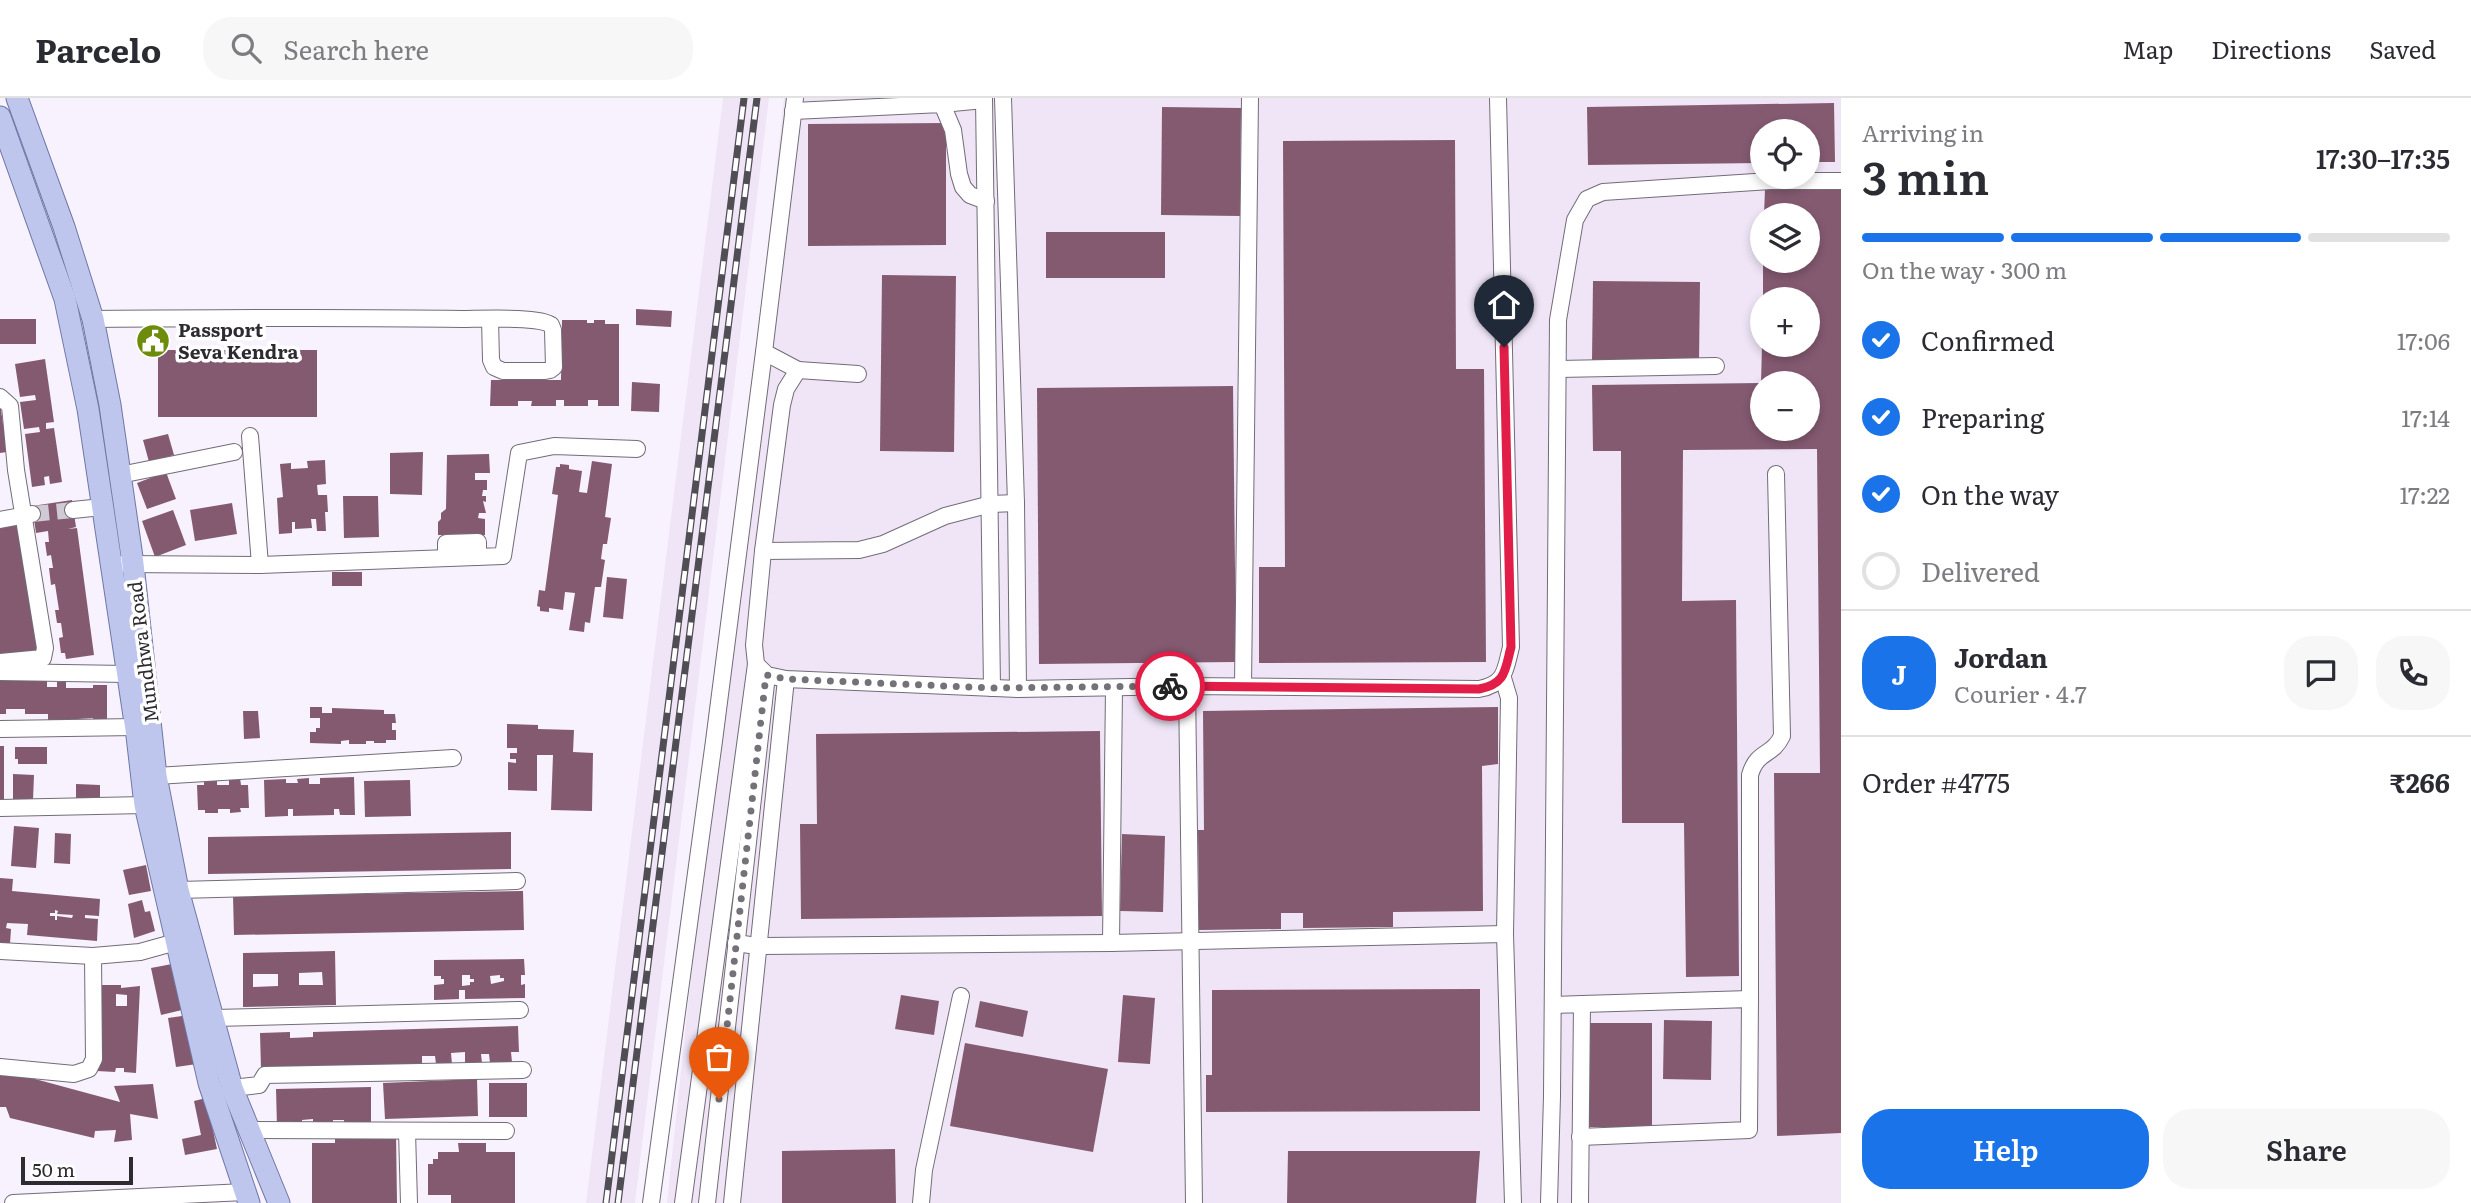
<!DOCTYPE html>
<html lang="en">
<head>
<meta charset="utf-8">
<style>
	:root { --surface:#fff; --page:#f7f7f7; --text:#2b2b33; --muted:#7c7c81; --line:#e1e1e2; --accent:#1a73e8 }
	body { margin:0; font-family:Literata,serif; background:var(--page); color:var(--text); height:100vh; display:flex; flex-direction:column; font-size:26px; white-space:nowrap }
	* { box-sizing:border-box; margin:0 }
	p { font-size:23px; color:var(--muted) }
	.icon { flex:none; width:38px; height:38px; fill:none; stroke:currentColor; stroke-width:2; stroke-linecap:round; stroke-linejoin:round }
	.map { position:relative; flex:1; overflow:hidden }
	.panel { display:flex; flex-direction:column; background:var(--surface); width:630px }
	.panel>* { flex:none }
	.tools { position:absolute; left:1750px; top:21px; display:grid; gap:14px }
	.tools a { display:grid; place-items:center; width:70px; height:70px; border-radius:50%; background:var(--surface); box-shadow:0 4px 10px #0003; font-size:35px }
	.scale { position:absolute; left:21px; bottom:18px; width:112px; box-sizing:border-box; padding-left:7px; border:4px solid #2e2b30; border-top:0; font-size:19px; line-height:24px; white-space:nowrap; color:#2e2b30; -webkit-text-stroke:5px #fff; paint-order:stroke }
	.pin { position:absolute; display:grid; place-items:center; width:60px; height:60px; color:#fff; margin:-72px -30px; border-radius:50% 50% 50% 0; rotate:-45deg; box-shadow:0 0 7px #0007 }
	.pin .icon { rotate:45deg }
	.courier { position:absolute; display:grid; place-items:center; width:70px; height:70px; margin:-35px; border:5px solid #e11d48; border-radius:50%; background:#fff; color:#222; box-shadow:0 2px 9px #0007 }
	.overview em { font-style:normal; font-weight:600 }
	.overview div { display:flex; flex-direction:column-reverse }
	.overview { display:flex; align-items:center; justify-content:space-between; height:119px; padding:0 21px }
	h1 { font-size:46px; font-weight:600; line-height:52px }
	.bar { display:grid; grid-template-columns:repeat(4,1fr); gap:10px 7px; align-content:center; height:84px; padding:0 21px }
	.bar i { height:9px; border-radius:5px; background:var(--line) }
	.bar .current { background:var(--accent) }
	.bar p { grid-column:span 4 }
	.line { display:flex; align-items:center; gap:18px; padding:0 21px; border-top:2px solid var(--line) }
	.line div { flex:1 }
	.round { display:grid; place-items:center; flex:none; width:74px; height:74px; border-radius:28px; background:var(--page) }
	ol { padding:0 21px; list-style:none }
	li { display:flex; align-items:center; gap:21px; height:77px }
	li p { margin-inline-start:auto }
	li .icon { padding:7px; border-radius:50%; background:var(--accent); color:#fff; stroke-width:4 }
	li:last-child { color:var(--muted) }
	li i { width:38px; height:38px; border:4px solid var(--line); border-radius:50% }
	.primary-button { display:flex; gap:14px; margin-top:auto; padding:14px 21px }
	.primary-button a { flex:1; height:80px; border-radius:28px; background:var(--accent); color:#fff; font-size:28px; font-weight:600; line-height:80px; text-align:center }
	.primary-button a+a { background:var(--page); color:var(--text) }
	header { display:flex; align-items:center; gap:42px; box-sizing:border-box; height:98px; padding:0 35px; background:var(--surface); border-bottom:2px solid var(--line) }
	header strong { font-size:33px }
	nav { display:flex; gap:38px; margin-inline-start:auto; font-size:24px }
	.search { width:490px; height:63px; background:var(--page); display:flex; align-items:center; gap:18px; box-sizing:border-box; padding:0 24px; border-radius:28px; color:var(--muted); font-size:26px }
	main { display:flex; flex:1; min-height:0 }
	.map>svg:first-child { display:block }
	.built { fill:#efe5f7; fill-rule:evenodd }
	.building { fill:#845a71; fill-rule:evenodd }
	.lines { fill:none; stroke-linecap:round; stroke-linejoin:round }
	.minor-tunnel { stroke:#d0cad5; stroke-width:16; stroke-dasharray:16 8; stroke-linecap:butt }
	.minor-casing { stroke:#726c77; stroke-width:18 }
	.major-casing { stroke:#7077a4; stroke-width:23 }
	.minor { stroke:#fff; stroke-width:16 }
	.major { stroke:#bec6ee; stroke-width:21 }
	.rail-casing { stroke:#514d54; stroke-width:7 }
	.rail { stroke:#fff; stroke-width:4.5; stroke-dasharray:13; stroke-linecap:butt }
	.done { stroke:#757178; stroke-width:7; stroke-dasharray:0 12.6 }
	.route { stroke:#e11d48; stroke-width:9 }
	.labels { text-anchor:middle; stroke-width:7; stroke-linejoin:round; paint-order:stroke }
	.poi-label { font-size:19px; font-weight:bold; fill:#2e2b30; stroke:#fff; text-anchor:start }
	.street-label { font-size:19px; fill:#2e2b30; stroke:#fff }
</style>
</head>
<body>
<header>
<strong>Parcelo</strong>
<div class="search"><svg class="icon" aria-label="search" viewBox="0 0 24 24"><circle cx="10" cy="10" r="6"/><path d="M15 15l6 6"/></svg>Search here</div>
<nav><a>Map</a><a>Directions</a><a>Saved</a></nav>
</header>
<main>
<div class="map">
<svg width="1841" height="1105" viewBox="0 0 1841 1105">
	<rect width="100%" height="100%" fill="#f8f2fe"/>
	<g class="built">
		<polygon points="723,0 769,0 635,1105 586,1105"/>
		<path d="M784 0H1841V1105H667ZM1762 33H1808V79H1762ZM1762 117H1808V163H1762ZM1762 201H1808V247H1762ZM1762 285H1808V331H1762Z"/>
	</g>
	<g class="building">
		<polygon points="1834,5 1835,64 1808,64 1808,33 1762,33 1762,65 1588,67 1587,9"/>
		<polygon points="1162,9 1241,10 1240,118 1161,117"/>
		<polygon points="946,25 946,147 808,148 808,26"/>
		<polygon points="1455,42 1456,271 1484,271 1486,564 1259,565 1259,469 1285,469 1283,43"/>
		<path d="M1765 91H1841V1035L1777 1038 1774 675H1820L1817 351 1683 352 1682 503 1736 502 1739 878 1686 879 1684 725H1622L1621 353H1593L1592 287 1761 285 1762 247H1808V201H1763V163H1808V117H1764ZM1762 285H1808V331H1762Z"/>
		<rect x="1046" y="134" width="119" height="46"/>
		<polygon points="882,177 956,178 954,354 880,353"/>
		<polygon points="1593,183 1700,184 1699,263 1592,262"/>
		<polygon points="636,211 672,213 671,229 636,227"/>
		<rect x="0" y="221" width="36" height="25"/>
		<polygon points="562,222 587,222 587,225 594,225 594,222 605,222 605,226 619,226 619,308 598,308 598,302 588,302 588,308 564,308 564,302 556,302 556,308 531,308 532,303 518,303 518,308 490,308 491,282 514,282 514,275 525,275 525,282 561,282"/>
		<rect x="158" y="252" width="159" height="67"/>
		<polygon points="45,261 54,324 46,325 46,331 54,330 62,384 50,386 49,378 44,379 45,387 32,389 25,336 40,334 39,329 24,331 20,304 36,302 35,297 20,299 15,266"/>
		<polygon points="632,284 660,286 659,314 631,313"/>
		<polygon points="1233,288 1236,564 1039,566 1037,290"/>
		<polygon points="0,305 7,354 0,355"/>
		<polygon points="168,336 174,357 149,364 143,342"/>
		<polygon points="423,354 422,397 390,396 390,355"/>
		<polygon points="489,356 490,375 475,375 475,382 487,382 487,392 483,392 482,398 486,398 486,404 483,403 486,415 479,415 478,420 485,421 485,437 438,437 438,424 441,421 441,415 446,411 447,357"/>
		<polygon points="325,362 326,386 317,387 318,397 327,397 328,414 325,414 326,433 317,433 316,421 311,421 312,430 295,431 295,424 292,424 292,435 279,436 277,400 283,399 280,366 291,365 291,371 308,370 307,363"/>
		<polygon points="592,363 612,366 605,419 611,420 607,446 603,446 601,461 605,462 601,489 595,489 590,525 585,524 584,534 569,532 575,495 565,494 563,512 549,510 549,514 540,513 540,509 537,508 539,492 545,493 558,397 552,396 556,369 560,369 560,366 569,367 569,371 582,373 579,394 587,395"/>
		<polygon points="166,374 176,401 147,411 137,385"/>
		<polygon points="343,398 378,398 379,439 344,440"/>
		<polygon points="72,402 76,429 68,431 77,430 94,557 66,561 65,555 61,555 59,540 63,539 61,525 57,525 55,512 59,512 55,486 51,487 49,470 53,470 51,457 47,458 45,444 49,444 48,433 36,435 32,408"/>
		<polygon points="232,405 237,436 195,443 190,412"/>
		<polygon points="173,412 186,447 155,459 142,423"/>
		<polygon points="22,424 41,556 0,562 0,428"/>
		<rect x="332" y="474" width="30" height="14"/>
		<polygon points="607,479 627,481 623,521 603,519"/>
		<polygon points="0,578 47,578 47,589 57,589 57,584 66,584 66,590 93,590 93,587 107,587 107,623 93,627 93,620 48,623 48,616 25,616 25,611 6,611 6,616 0,616"/>
		<polygon points="310,609 322,609 322,615 332,615 332,610 384,612 384,616 395,616 396,625 392,625 392,632 396,632 396,642 386,642 386,645 374,645 374,643 366,643 366,646 349,646 349,642 341,643 341,646 310,645 310,634 316,634 316,630 320,630 320,620 310,620"/>
		<polygon points="1498,609 1498,666 1482,668 1483,813 1393,814 1393,829 1303,830 1303,815 1281,815 1281,831 1199,832 1198,732 1204,732 1203,613"/>
		<polygon points="243,613 258,613 260,640 244,641"/>
		<polygon points="507,626 538,627 538,631 574,632 573,654 593,655 592,713 551,712 553,657 537,657 537,693 508,692 508,664 516,665 516,661 510,661 510,655 517,655 517,650 507,650"/>
		<polygon points="1100,633 1102,818 801,821 800,726 817,726 816,636"/>
		<rect x="0" y="648" width="4" height="55"/>
		<polygon points="15,649 47,649 47,666 18,666 18,661 15,661"/>
		<polygon points="13,676 34,677 33,702 13,702"/>
		<polygon points="354,679 355,717 340,717 339,711 334,711 334,717 293,718 293,711 288,711 288,718 265,719 264,682 286,681 286,685 298,685 297,681 309,680 309,686 320,686 320,680"/>
		<polygon points="229,680 240,680 241,687 248,687 249,710 240,710 241,714 230,715 230,711 218,711 218,715 205,715 205,712 198,712 197,687 204,687 204,683 217,682 217,687 229,687"/>
		<polygon points="410,682 411,718 365,719 364,683"/>
		<polygon points="76,686 100,687 100,702 76,701"/>
		<polygon points="14,728 39,730 36,770 11,768"/>
		<polygon points="511,734 511,771 208,776 208,739"/>
		<polygon points="55,735 71,736 70,766 54,765"/>
		<polygon points="1122,736 1165,738 1163,814 1120,813"/>
		<polygon points="146,767 151,793 129,797 123,772"/>
		<path d="M0 780 13 781 12 793 100 801 99 818 85 817V820L98 821 97 843 27 837 28 826 7 825 6 830 11 831 10 846 0 845ZM55 812 58 813 57 816 73 817 72 820 57 818V822H55V818H50V815H55Z"/>
		<polygon points="523,793 524,832 234,837 233,798"/>
		<polygon points="142,802 145,814 150,813 155,833 134,840 128,806"/>
		<path d="M335 853 336 907 243 909V855ZM322 874 323 887H299V875ZM253 876H278V888L253 889Z"/>
		<path d="M524 861 525 877H521V887L525 886V900L465 901V892H459V901L434 902V887L444 886V881H441V878H434V862ZM462 877H470V881H474V884H470V887L462 888ZM500 877V880H504V883L491 886 490 878Z"/>
		<polygon points="172,866 182,912 161,917 151,870"/>
		<path d="M101 887H121V890L140 888 136 975 124 974V970H116L115 974 97 973ZM116 896 127 897V908H116Z"/>
		<polygon points="1480,891 1480,1013 1206,1014 1206,977 1212,977 1212,892"/>
		<polygon points="901,897 939,903 934,937 895,931"/>
		<polygon points="1123,897 1155,900 1150,966 1118,964"/>
		<polygon points="980,903 1028,913 1023,939 975,929"/>
		<polygon points="189,917 197,966 176,969 168,920"/>
		<polygon points="1664,922 1712,923 1711,982 1663,981"/>
		<rect x="1588" y="925" width="64" height="104"/>
		<polygon points="518,928 519,954 511,954 512,964 490,965 489,956 481,956 482,965 465,965 465,954 451,955 452,966 436,966 435,958 422,958 422,967 261,971 260,935 290,934 290,940 313,939 313,934"/>
		<polygon points="965,945 1108,971 1093,1054 950,1028"/>
		<polygon points="0,975 24,978 120,1004 114,988 153,986 158,1021 130,1016 132,1042 114,1044 116,1032 95,1033 94,1040 10,1020 6,1009 0,1009"/>
		<polygon points="477,981 478,1018 385,1021 383,985"/>
		<rect x="489" y="985" width="38" height="34"/>
		<polygon points="371,989 371,1027 344,1028 344,1022 333,1022 333,1028 313,1028 313,1021 302,1022 302,1028 277,1029 276,991"/>
		<polygon points="206,1000 217,1051 185,1057 182,1041 201,1037 194,1003"/>
		<polygon points="396,1035 397,1105 312,1105 312,1045 335,1045 335,1036"/>
		<polygon points="458,1045 486,1045 486,1054 515,1054 515,1105 451,1105 451,1097 428,1097 428,1066 433,1066 433,1061 438,1061 438,1054 459,1054"/>
		<polygon points="895,1051 896,1105 782,1105 782,1053"/>
		<polygon points="1288,1053 1480,1053 1476,1105 1287,1105"/>
	</g>
	<g class="lines">
		<polyline class="minor-tunnel" points="33,416 73,412"/>
		<g class="minor-casing">
			<g id="minor">
				<path d="M795 0 764 254 798 272 786 291 782 307 763 453 754 547 756 566 767 577 786 581 1018 591 1187 588 1479 591C1506 586 1505 572 1511 549L1498 0"/>
				<polyline points="984,0 992,590"/>
				<polyline points="1003,0 1016,405 1018,591"/>
				<polyline points="942,6 984,2"/>
				<polyline points="793,13 942,6 953,32 959,76 963,89 970,97 986,103"/>
				<path d="M93 221C216 220 339 219 462 221 480 221 539 218 551 227L553 232 554 269 550 272 545 273H503L494 269 491 262 490 221"/>
				<polyline points="1558,271 1716,268"/>
				<polyline points="798,272 858,276"/>
				<polyline points="0,299 10,308 16,372 45,550 43,560 0,564"/>
				<polyline points="250,338 260,467"/>
				<polyline points="120,377 234,354"/>
				<polyline points="73,412 102,409"/>
				<polyline points="0,422 32,416"/>
				<polyline points="763,453 859,452 883,446 945,418 991,406 1016,405"/>
				<polyline points="446,460 446,445 478,444 478,459"/>
				<polyline points="123,466 260,467 503,458 519,355 554,348 637,351"/>
				<polyline points="0,574 127,576"/>
				<polyline points="1503,580 1509,600 1505,836"/>
				<polyline points="1187,588 1194,1105"/>
				<polyline points="1243,588 1250,0"/>
				<polyline points="0,631 136,629"/>
				<polyline points="156,678 453,660"/>
				<polyline points="0,710 145,707"/>
				<polyline points="178,792 517,783"/>
				<polyline points="736,845 757,848 1111,845 1505,836 1513,1105"/>
				<polyline points="1111,845 1114,590"/>
				<polyline points="0,853 93,858"/>
				<path d="M1750 901V677C1757 652 1772 659 1782 638L1776 376"/>
				<polyline points="1553,907 1582,906 1580,1105"/>
				<polyline points="214,920 520,912"/>
				<polyline points="0,969 74,976 89,971 94,961 93,858 140,854 176,844"/>
				<polyline points="232,990 259,987 265,977 523,972"/>
				<polyline points="248,1032 506,1033"/>
				<polyline points="407,1033 409,1105"/>
				<polyline points="1580,1039 1749,1032 1750,901 1582,906"/>
				<polyline points="13,1105 245,1094"/>
				<polyline points="651,1105 714,643 764,254"/>
				<polyline points="683,1105 756,566"/>
				<polyline points="707,1105 767,577"/>
				<polyline points="732,1105 786,581"/>
				<polyline points="921,1105 924,1072 961,898"/>
				<polyline points="1549,1105 1552,998 1558,222 1575,122 1587,101 1603,94 1770,83 1841,83"/>
			</g>
		</g>
		<g class="major-casing">
			<g id="major">
				<polyline points="17,0 64,129 93,221 110,307 133,466 156,678 178,792 232,990 279,1105"/>
				<polyline points="0,19 65,201 88,311 137,638 145,707 209,985 249,1105"/>
			</g>
		</g>
		<use href="#minor" class="minor"/>
		<use href="#major" class="major"/>
		<g class="rail-casing">
			<g id="rail">
				<polyline points="606,1105 744,0"/>
				<polyline points="618,1105 757,0"/>
			</g>
		</g>
		<use href="#rail" class="rail"/>
	</g>
	<g class="lines">
		<polyline class="done" points="719,1001 766,577 786,581 992,590 1170,588"/>
		<path class="route" d="M1170 588 1479 591C1506 586 1505 572 1511 549L1504 249"/>
	</g>
	<defs>
		<g id="civic-disc" transform="scale(1.75)"><circle r="9.5" fill="#6d8c0b" stroke="#fff"/><path d="M-.6-6.5H3V-4.5H.6V-3L4-1V1h2V6H-6V1h2V-1L-.6-3ZM-1.2 2.5V6h2.4V2.5Z" fill="#fff"/></g>
	</defs>
	<g fill-rule="evenodd">
		<use href="#civic-disc" x="153" y="243"/>
	</g>
	<g class="labels">
		<g class="poi-label">
			<text x="178" y="239">Passport<tspan x="178" dy="22">Seva Kendra</tspan></text>
		</g>
		<g class="street-label">
			<text transform="translate(143 554) rotate(-97)" y="7">Mundhwa Road</text>
		</g>
	</g>
</svg>
<div class="tools">
<a><svg class="icon" aria-label="locate" viewBox="0 0 24 24"><circle cx="12" cy="12" r="6"/><path d="M12 2v4M12 18v4M2 12h4M18 12h4"/></svg></a>
<a><svg class="icon" aria-label="layers" viewBox="0 0 24 24"><path d="M12 4l9 5-9 5-9-5zM3 14l9 5 9-5"/></svg></a>
<a>+</a>
<a>−</a>
</div>
<div class="scale">50 m</div>
<div class="pin" style="left:719px;top:1001px;background:#ea580c"><svg class="icon" aria-label="bag" viewBox="0 0 24 24"><path d="M5 8h14l-1 12H6zM9 8a3 3 0 0 1 6 0"/></svg></div>
<div class="pin" style="left:1504px;top:249px;background:#1f2937"><svg class="icon" aria-label="home" viewBox="0 0 24 24"><path d="M3 11l9-7 9 7M6 9v11h12V9"/></svg></div>
<div class="courier" style="left:1170px;top:588px"><svg class="icon" aria-label="bike" viewBox="0 0 24 24"><circle cx="6" cy="16" r="4"/><circle cx="18" cy="16" r="4"/><path d="M6 16l4-8h5l3 8M10 8l3 8H6M13 5h3"/></svg></div>
</div>
<section class="panel">
<div class="overview"><div><h1>3 min</h1><p>Arriving in</p></div><em>17:30–17:35</em></div>
<div class="bar"><i class="current"></i><i class="current"></i><i class="current"></i><i></i><p>On the way · 300 m</p></div>
<ol>
<li><svg class="icon" aria-label="check" viewBox="0 0 24 24"><path d="M5 12l5 5 9-10"/></svg>Confirmed<p>17:06</p></li>
<li><svg class="icon" aria-label="check" viewBox="0 0 24 24"><path d="M5 12l5 5 9-10"/></svg>Preparing<p>17:14</p></li>
<li><svg class="icon" aria-label="check" viewBox="0 0 24 24"><path d="M5 12l5 5 9-10"/></svg>On the way<p>17:22</p></li>
<li><i></i>Delivered</li>
</ol>
<div class="line" style="height:126px"><b class="round" style="background:var(--accent);color:#fff">J</b><div><b>Jordan</b><p>Courier · 4.7</p></div><a class="round"><svg class="icon" aria-label="chat" viewBox="0 0 24 24"><path d="M4 5h16v11H9l-5 4z"/></svg></a><a class="round"><svg class="icon" aria-label="phone" viewBox="0 0 24 24"><path d="M5 4h4l2 5-3 2q2 4 5 5l2-3 5 2v4C11 20 4 13 5 4z"/></svg></a></div>
<div class="line" style="height:91px"><div>Order #4775</div><b>₹266</b></div>
<div class="primary-button"><a>Help</a><a>Share</a></div>
</section>
</main>
</body>
</html>
